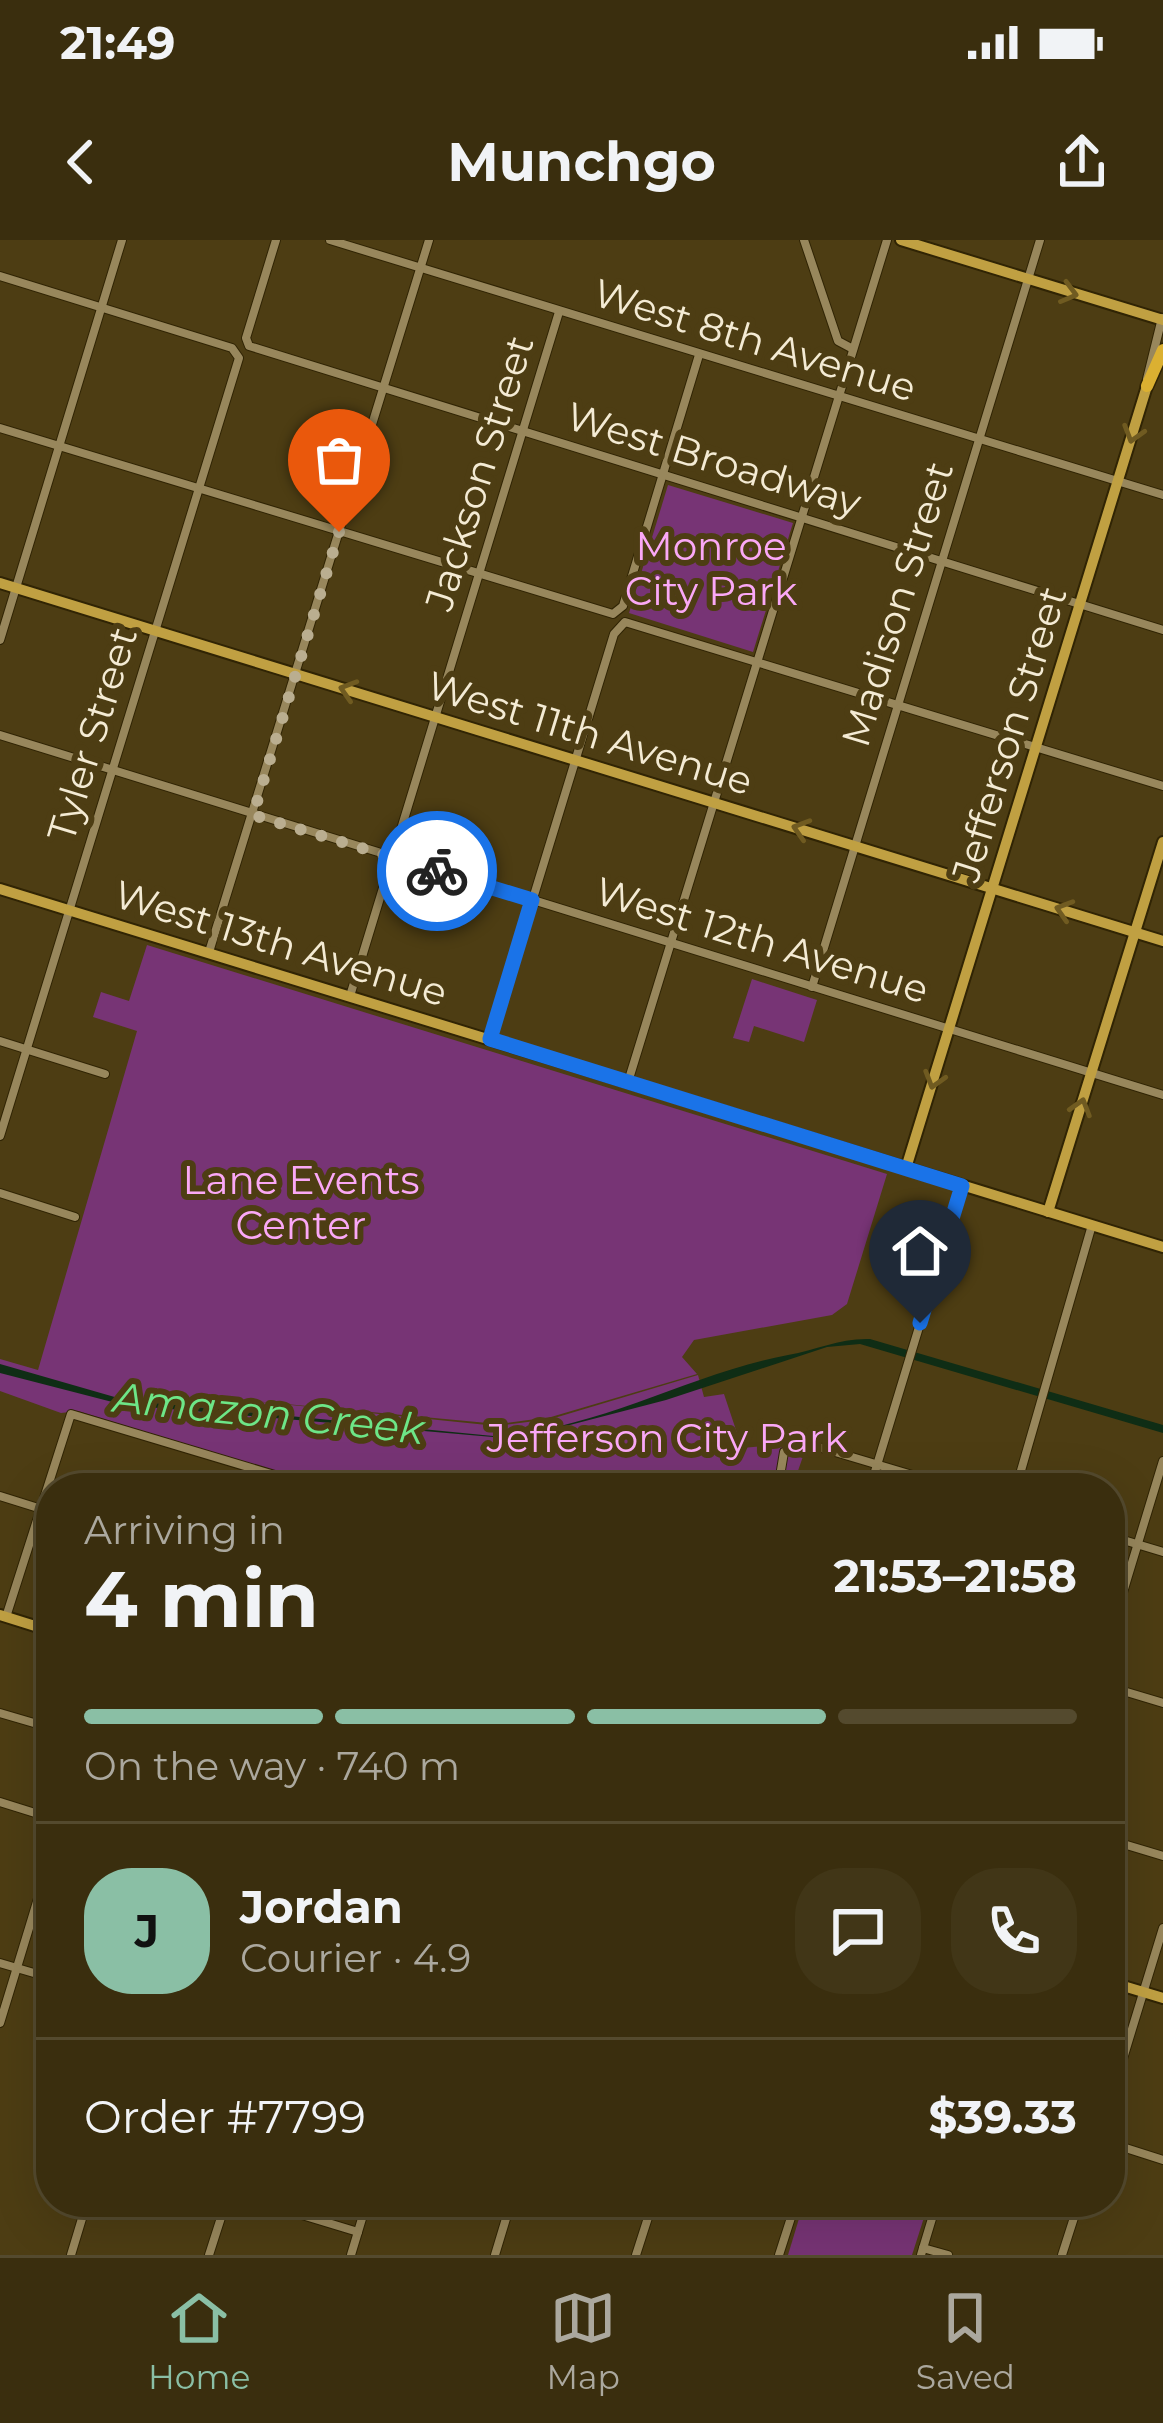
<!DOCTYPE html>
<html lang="en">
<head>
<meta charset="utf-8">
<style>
	:root { --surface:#3a2e0e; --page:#413617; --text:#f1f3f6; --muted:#aba89e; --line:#544a2e; --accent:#8abfa5 }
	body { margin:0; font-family:Montserrat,sans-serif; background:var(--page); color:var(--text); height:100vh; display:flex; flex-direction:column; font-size:45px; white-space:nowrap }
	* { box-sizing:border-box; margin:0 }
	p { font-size:39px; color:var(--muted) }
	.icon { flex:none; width:66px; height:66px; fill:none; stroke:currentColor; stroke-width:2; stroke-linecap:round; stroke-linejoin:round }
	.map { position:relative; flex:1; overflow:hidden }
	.drawer { position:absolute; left:36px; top:1233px; width:1089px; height:744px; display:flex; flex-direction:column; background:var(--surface); border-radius:48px; box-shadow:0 12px 48px #0002,0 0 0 3px var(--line) }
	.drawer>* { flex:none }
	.pin { position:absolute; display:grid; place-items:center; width:102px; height:102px; color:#fff; margin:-123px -51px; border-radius:50% 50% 50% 0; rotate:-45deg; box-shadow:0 0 12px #0007 }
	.pin .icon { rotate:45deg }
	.courier { position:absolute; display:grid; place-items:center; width:120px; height:120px; margin:-60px; border:9px solid #1a73e8; border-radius:50%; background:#fff; color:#222; box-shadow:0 3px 15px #0007 }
	.headline em { font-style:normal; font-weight:700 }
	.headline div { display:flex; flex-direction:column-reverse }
	.headline { display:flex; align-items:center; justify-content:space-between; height:204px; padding:0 48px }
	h1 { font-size:78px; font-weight:700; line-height:90px }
	.bar { display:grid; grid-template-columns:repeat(4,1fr); gap:18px 12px; align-content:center; height:144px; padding:0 48px }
	.bar i { height:15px; border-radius:9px; background:var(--line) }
	.bar .current { background:var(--accent) }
	.bar p { grid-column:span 4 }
	.line { display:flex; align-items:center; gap:30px; padding:0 48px; border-top:3px solid var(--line) }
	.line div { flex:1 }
	.round { display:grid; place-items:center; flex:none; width:126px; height:126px; border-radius:48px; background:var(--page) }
	.status { display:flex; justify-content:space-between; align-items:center; height:84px; padding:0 60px; background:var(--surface); direction:ltr }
	.status svg { height:33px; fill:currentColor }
	header { display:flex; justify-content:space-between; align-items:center; height:156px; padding:0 48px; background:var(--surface); font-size:54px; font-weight:700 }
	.tabs { display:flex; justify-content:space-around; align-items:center; height:168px; border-top:3px solid var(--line); background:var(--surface); font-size:33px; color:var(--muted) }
	.tabs a { display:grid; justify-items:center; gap:6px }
	.tabs .current { color:var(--accent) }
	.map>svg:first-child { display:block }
	.park { fill:#773475 }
	.water { fill:#0f2d15 }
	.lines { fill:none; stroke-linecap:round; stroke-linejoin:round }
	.minor-casing { stroke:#302404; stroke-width:10 }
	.major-casing { stroke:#302404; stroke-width:14 }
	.highway-casing { stroke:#302404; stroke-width:15 }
	.minor { stroke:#98875c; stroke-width:8 }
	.major { stroke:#c0a042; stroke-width:10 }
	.highway { stroke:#dbb031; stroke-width:12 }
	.oneway { stroke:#705b21 }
	.done { stroke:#baae90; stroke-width:12; stroke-dasharray:0 21.6 }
	.route { stroke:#1a73e8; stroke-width:15 }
	.labels { text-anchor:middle; stroke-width:12; stroke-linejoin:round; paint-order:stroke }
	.street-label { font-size:39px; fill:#f4ebd4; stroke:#4d3d13 }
	.park-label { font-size:39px; fill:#faa8f6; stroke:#4d3d13 }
	.water-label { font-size:42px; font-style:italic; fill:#6de687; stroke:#4d3d13 }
</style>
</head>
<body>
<div class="status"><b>21:49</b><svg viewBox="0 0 49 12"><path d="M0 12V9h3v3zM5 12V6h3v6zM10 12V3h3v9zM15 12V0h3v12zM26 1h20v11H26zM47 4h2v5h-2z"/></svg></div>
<header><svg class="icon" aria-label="back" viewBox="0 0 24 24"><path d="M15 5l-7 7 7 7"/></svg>Munchgo<svg class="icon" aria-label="share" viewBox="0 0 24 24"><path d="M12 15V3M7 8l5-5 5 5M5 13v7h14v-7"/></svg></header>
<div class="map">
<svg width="1163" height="2015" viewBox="0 0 1163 2015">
	<rect width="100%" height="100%" fill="#4d3d13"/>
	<g class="park">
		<polygon points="668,245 793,283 753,412 629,373"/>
		<polygon points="147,705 887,934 847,1064 832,1075 694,1100 682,1117 697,1134 551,1177 498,1184 222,1158 497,1186 551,1179 698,1135 704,1157 724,1154 742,1208 808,1202 792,1248 327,1248 78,1171 61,1173 0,1151 0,1119 38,1130 137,791 93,777 101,752 129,761"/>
		<polygon points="752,739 817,760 804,802 754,786 749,802 733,798"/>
		<polygon points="804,1962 929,1962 912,2015 788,2015"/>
	</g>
	<path class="water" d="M870 1099 1163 1185V1193L860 1104 827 1107 666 1160 516 1199 124 1165 0 1133V1124L125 1160 493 1196C597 1191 688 1134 788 1115 817 1110 840 1098 870 1099Z"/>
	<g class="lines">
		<g class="minor-casing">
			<g id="minor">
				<polyline points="276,0 246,98 249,106 1163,390"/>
				<polyline points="330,0 1163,255"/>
				<polyline points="804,0 838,101 853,109"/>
				<polyline points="0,36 232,108 239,118 0,896"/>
				<polyline points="1147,139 1162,78"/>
				<polyline points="0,188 613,374 623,366 699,115"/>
				<polyline points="0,400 122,0"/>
				<polyline points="0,495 1163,855"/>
				<polyline points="209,712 429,0"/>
				<polyline points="812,747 1040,0"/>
				<polyline points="350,756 559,72"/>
				<polyline points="490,799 614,394 625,382 1163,546"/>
				<polyline points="0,801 105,834"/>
				<polyline points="628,842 887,0"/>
				<polyline points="0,953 75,977"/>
				<polyline points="778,1248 784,1212 815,1206 956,1248"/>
				<polyline points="870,1248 962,946"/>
				<polyline points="1016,1248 1092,985"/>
				<polyline points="0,1256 51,1272"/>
				<polyline points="1110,1296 1163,1312"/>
				<polyline points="6,1377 71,1174 318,1248"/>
				<polyline points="1110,1395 1163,1221"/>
				<polyline points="1110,1447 1163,1463"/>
				<polyline points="0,1473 51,1488"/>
				<polyline points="0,1562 51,1578"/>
				<polyline points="1110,1600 1163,1616"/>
				<polyline points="0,1723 51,1738"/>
				<polyline points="0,1783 51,1616"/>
				<polyline points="1110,1861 1163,1688"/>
				<polyline points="1110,1903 1163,1920"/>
				<polyline points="259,1962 358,1992"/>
				<polyline points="923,2008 948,2015"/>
				<polyline points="71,2015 87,1962"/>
				<polyline points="209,2015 226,1962"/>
				<polyline points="351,2015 367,1962"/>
				<polyline points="495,2015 511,1962"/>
				<polyline points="636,2015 653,1962"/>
				<polyline points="779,2015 796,1962"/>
				<polyline points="921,2015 937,1962"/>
				<polyline points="1062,2015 1079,1962"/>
			</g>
		</g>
		<g class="major-casing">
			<g id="major">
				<polyline points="901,0 1163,80"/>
				<polyline points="0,343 1163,701"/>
				<polyline points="0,649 1163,1007"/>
				<polyline points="906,928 1147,146"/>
				<polyline points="1048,972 1163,602"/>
				<polyline points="0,1375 51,1391"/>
				<polyline points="1110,1742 1163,1758"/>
			</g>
		</g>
		<g class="highway-casing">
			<polyline id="highway" points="1147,146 1163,110"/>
		</g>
		<use href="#minor" class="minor"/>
		<use href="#major" class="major"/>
		<use href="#highway" class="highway"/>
	</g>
	<defs><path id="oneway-chevron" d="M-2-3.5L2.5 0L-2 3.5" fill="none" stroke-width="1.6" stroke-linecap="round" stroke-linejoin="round" transform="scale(3)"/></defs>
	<g class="oneway">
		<use href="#oneway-chevron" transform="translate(1069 53) rotate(15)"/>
		<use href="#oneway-chevron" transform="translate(1133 194) rotate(107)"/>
		<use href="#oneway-chevron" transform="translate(348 450) rotate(-163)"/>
		<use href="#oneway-chevron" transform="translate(801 589) rotate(-163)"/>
		<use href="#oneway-chevron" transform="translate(1064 670) rotate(-163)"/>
		<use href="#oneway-chevron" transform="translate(934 840) rotate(107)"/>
		<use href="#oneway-chevron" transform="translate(1081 867) rotate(-73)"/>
	</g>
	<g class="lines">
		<polyline class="done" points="339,292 253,575 437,631"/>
		<polyline class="route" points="437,631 532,660 490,799 962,946 920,1083"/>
	</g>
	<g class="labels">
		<g class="street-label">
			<text transform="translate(755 100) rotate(17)" y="14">West 8th Avenue</text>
			<text transform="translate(714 219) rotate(17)" y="14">West Broadway</text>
			<text transform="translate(479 233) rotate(-73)" y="14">Jackson Street</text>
			<text transform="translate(897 364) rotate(-73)" y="14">Madison Street</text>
			<text transform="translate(590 493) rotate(17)" y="14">West 11th Avenue</text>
			<text transform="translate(92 494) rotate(-73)" y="14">Tyler Street</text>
			<text transform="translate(1009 494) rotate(-73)" y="14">Jefferson Street</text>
			<text transform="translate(762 700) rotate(17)" y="14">West 12th Avenue</text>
			<text transform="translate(281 703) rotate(17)" y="14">West 13th Avenue</text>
		</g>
		<g class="park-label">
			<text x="711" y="320">Monroe<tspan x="711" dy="45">City Park</tspan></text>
			<text x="301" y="954">Lane Events<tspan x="301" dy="45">Center</tspan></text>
			<text x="667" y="1212">Jefferson City Park</text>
		</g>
		<g class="water-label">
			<text transform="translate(269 1173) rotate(6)" y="15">Amazon Creek</text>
		</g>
	</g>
</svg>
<div class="pin" style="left:339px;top:292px;background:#ea580c"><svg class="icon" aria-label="bag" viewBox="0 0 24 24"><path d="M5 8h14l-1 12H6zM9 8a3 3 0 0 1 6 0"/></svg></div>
<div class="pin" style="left:920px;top:1083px;background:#1f2937"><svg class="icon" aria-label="home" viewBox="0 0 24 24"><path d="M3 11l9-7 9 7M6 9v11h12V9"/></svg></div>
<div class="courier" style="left:437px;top:631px"><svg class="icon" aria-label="bike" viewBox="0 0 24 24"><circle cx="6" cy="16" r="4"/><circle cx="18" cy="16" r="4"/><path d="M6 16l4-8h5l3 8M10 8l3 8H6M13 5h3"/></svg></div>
<section class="drawer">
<div class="headline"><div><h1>4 min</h1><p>Arriving in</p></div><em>21:53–21:58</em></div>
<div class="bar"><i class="current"></i><i class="current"></i><i class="current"></i><i></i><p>On the way · 740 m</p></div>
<div class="line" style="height:216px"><b class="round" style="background:var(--accent);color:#111">J</b><div><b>Jordan</b><p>Courier · 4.9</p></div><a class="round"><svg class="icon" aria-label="chat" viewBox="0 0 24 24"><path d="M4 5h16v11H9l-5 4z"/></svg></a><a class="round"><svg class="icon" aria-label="phone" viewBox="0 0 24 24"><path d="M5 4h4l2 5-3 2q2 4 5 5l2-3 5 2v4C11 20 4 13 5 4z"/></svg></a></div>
<div class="line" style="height:156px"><div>Order #7799</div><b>$39.33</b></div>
</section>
</div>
<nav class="tabs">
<a class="current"><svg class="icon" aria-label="home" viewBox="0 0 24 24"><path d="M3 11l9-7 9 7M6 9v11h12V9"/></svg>Home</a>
<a><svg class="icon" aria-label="map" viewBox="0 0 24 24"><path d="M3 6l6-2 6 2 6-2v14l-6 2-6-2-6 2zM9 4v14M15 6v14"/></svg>Map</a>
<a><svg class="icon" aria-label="saved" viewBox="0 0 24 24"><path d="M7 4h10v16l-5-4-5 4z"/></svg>Saved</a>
</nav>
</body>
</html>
